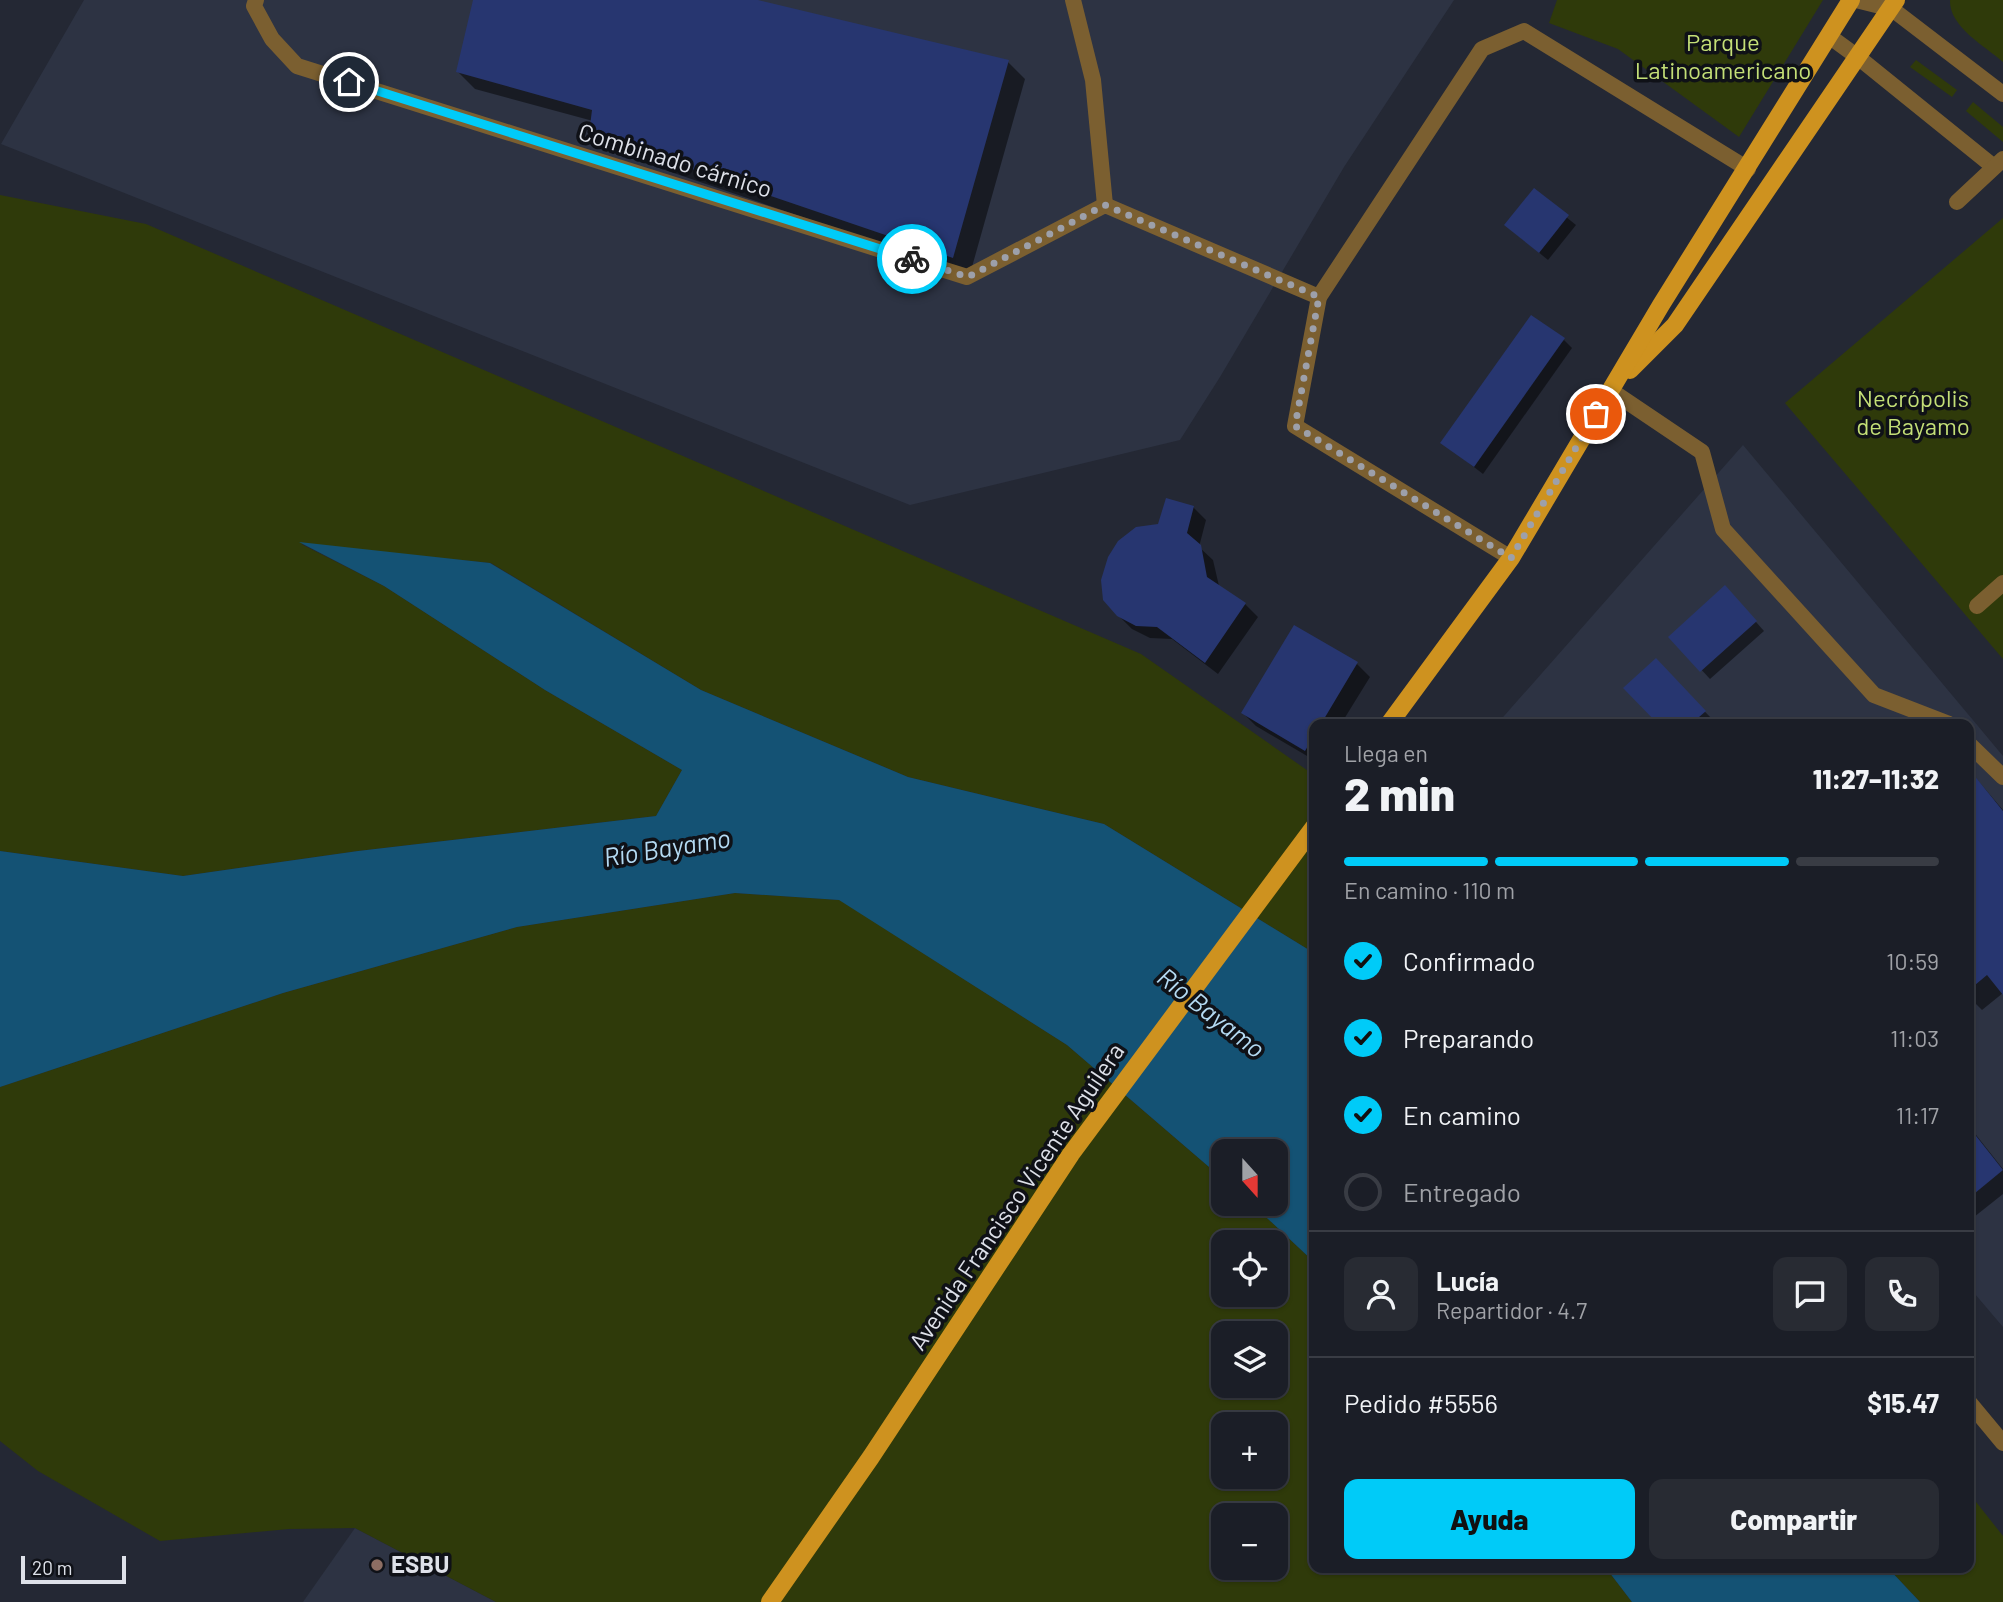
<!DOCTYPE html>
<html lang="es">
<head>
<meta charset="utf-8">
<style>
	:root { --surface:#1b1e27; --page:#282b33; --text:#f1f3f6; --muted:#a0a2a7; --line:#393c44; --accent:#00cbf8 }
	body { margin:0; font-family:Barlow,sans-serif; background:var(--page); color:var(--text); height:100vh; display:flex; flex-direction:column; font-size:26px; white-space:nowrap }
	* { box-sizing:border-box; margin:0 }
	p { font-size:23px; color:var(--muted) }
	.icon { flex:none; width:38px; height:38px; fill:none; stroke:currentColor; stroke-width:2; stroke-linecap:round; stroke-linejoin:round }
	.map { position:relative; flex:1; overflow:hidden }
	.panel { position:absolute; left:1309px; top:719px; width:665px; height:854px; display:flex; flex-direction:column; background:var(--surface); border-radius:14px; box-shadow:0 2px 5px #0004,0 0 0 2px var(--line) }
	.panel>* { flex:none }
	.needle { width:46px; rotate:159deg }
	.buttons { position:absolute; left:1211px; top:1139px; display:grid; gap:14px }
	.buttons a { display:grid; place-items:center; width:77px; height:77px; border-radius:14px; background:var(--surface); box-shadow:0 2px 5px #0004,0 0 0 2px var(--line); font-size:35px }
	.scale { position:absolute; left:21px; bottom:18px; width:105px; box-sizing:border-box; padding-left:7px; border:4px solid #dee1e9; border-top:0; font-size:19px; line-height:24px; white-space:nowrap; color:#dee1e9; -webkit-text-stroke:5px #0f1117; paint-order:stroke }
	.pin { position:absolute; display:grid; place-items:center; width:60px; height:60px; color:#fff; margin:-30px; border:4px solid #fff; border-radius:50%; box-shadow:0 2px 7px #0007 }
	.courier { position:absolute; display:grid; place-items:center; width:70px; height:70px; margin:-35px; border:5px solid #00cbf8; border-radius:50%; background:#fff; color:#222; box-shadow:0 2px 9px #0007 }
	.summary em { font-style:normal; font-weight:800 }
	.summary div { display:flex; flex-direction:column-reverse }
	.summary { display:flex; align-items:center; justify-content:space-between; height:119px; padding:0 35px }
	h1 { font-size:46px; font-weight:800; line-height:52px }
	.bar { display:grid; grid-template-columns:repeat(4,1fr); gap:10px 7px; align-content:center; height:84px; padding:0 35px }
	.bar i { height:9px; border-radius:5px; background:var(--line) }
	.bar .active { background:var(--accent) }
	.bar p { grid-column:span 4 }
	.line { display:flex; align-items:center; gap:18px; padding:0 35px; border-top:2px solid var(--line) }
	.line div { flex:1 }
	.round { display:grid; place-items:center; flex:none; width:74px; height:74px; border-radius:14px; background:var(--page) }
	ol { padding:0 35px; list-style:none }
	li { display:flex; align-items:center; gap:21px; height:77px }
	li p { margin-inline-start:auto }
	li .icon { padding:7px; border-radius:50%; background:var(--accent); color:#111; stroke-width:4 }
	li:last-child { color:var(--muted) }
	li i { width:38px; height:38px; border:4px solid var(--line); border-radius:50% }
	.button { display:flex; gap:14px; margin-top:auto; padding:14px 35px }
	.button a { flex:1; height:80px; border-radius:14px; background:var(--accent); color:#111; font-size:28px; font-weight:800; line-height:80px; text-align:center }
	.button a+a { background:var(--page); color:var(--text) }
	.map>svg:first-child { display:block }
	.built { fill:#2d3343 }
	.green { fill:#2f3a0a; fill-rule:evenodd }
	.water { fill:#145274 }
	.shadow { fill:#0007 }
	.building { fill:#273670 }
	.lines { fill:none; stroke-linecap:round; stroke-linejoin:round }
	.service { stroke:#7b5f30; stroke-width:16 }
	.primary { stroke:#ce921f; stroke-width:18 }
	.done { stroke:#9da0aa; stroke-width:7; stroke-dasharray:0 12.6 }
	.route { stroke:#00cbf8; stroke-width:9 }
	.education-dot { fill:#8d6e63; stroke:#0f1117; stroke-width:2.5 }
	.labels { text-anchor:middle; stroke-width:7; stroke-linejoin:round; paint-order:stroke }
	.park-label { font-size:24px; fill:#c4df77; stroke:#0f1117 }
	.street-label { font-size:24px; fill:#dee1e9; stroke:#0f1117 }
	.poi-label { font-size:24px; font-weight:bold; fill:#dee1e9; stroke:#0f1117; text-anchor:start }
	.water-label { font-size:26px; font-style:italic; fill:#b4daf3; stroke:#0f1117 }
</style>
</head>
<body>
<div class="map">
<svg width="2003" height="1602" viewBox="0 0 2003 1602">
	<rect width="100%" height="100%" fill="#242834"/>
	<g class="built">
		<polygon points="84,0 1454,0 1344,167 1220,377 1180,440 910,505 1,144"/>
		<polygon points="1743,445 2003,756 2003,1327 1969,1287 1969,724 1497,724"/>
		<polygon points="355,1528 496,1602 303,1602"/>
	</g>
	<g class="green">
		<polygon points="1557,0 1823,0 1739,137 1618,49 1549,23"/>
		<path d="M1950 0H2003V62C1985 46 1949 27 1950 0Z"/>
		<polygon points="1916,60 1957,90 1952,97 1910,67"/>
		<polygon points="1973,102 2003,127 2003,142 1966,111"/>
		<polygon points="0,195 146,224 1141,654 1314,775 1314,953 1104,824 908,777 701,690 491,563 301,544 384,586 545,690 682,770 656,816 358,851 183,876 0,851"/>
		<polygon points="2003,218 2003,659 1785,403"/>
		<path d="M735 893 840 900 1067 1045 1223 1179V1204H1252L1314 1262V1568H1606L1632 1602H496L355 1528 289 1529 160 1541 38 1471 0 1441V1087L283 993 517 927ZM1223 1242H1276V1295H1223ZM1223 1334H1276V1386H1223ZM1223 1424H1276V1477H1223ZM1223 1516H1276V1568H1223Z"/>
		<polygon points="1969,1493 2003,1536 2003,1602 1920,1602 1888,1568 1969,1568"/>
	</g>
	<g class="water">
		<polygon points="299,542 490,563 701,690 908,777 1104,824 1314,953 1314,1262 1252,1204 1276,1204 1276,1152 1223,1152 1223,1179 1067,1045 839,900 735,893 517,927 283,993 0,1087 0,851 183,876 358,851 656,816 682,770 545,690 384,586"/>
		<polygon points="1606,1568 1888,1568 1920,1602 1632,1602"/>
	</g>
	<g class="shadow">
		<polygon points="475,0 751,0 1008,62 1025,79 970,274 609,151 591,133 593,121 475,89 458,72"/>
		<polygon points="1534,191 1576,225 1548,260 1515,233"/>
		<polygon points="1564,340 1572,348 1483,474 1443,443"/>
		<polygon points="1193,507 1206,520 1199,547 1213,560 1219,586 1245,604 1258,617 1218,674 1172,639 1150,638 1132,629 1118,615 1159,525"/>
		<polygon points="1733,596 1764,631 1710,679 1671,637"/>
		<polygon points="1656,661 1713,720 1709,724 1660,724 1626,688"/>
		<polygon points="1357,664 1370,677 1341,724 1314,724 1314,760 1256,726 1243,713"/>
		<polygon points="1969,770 2003,810 2003,993 1982,1010 1969,997"/>
		<polygon points="1969,1126 2003,1169 2003,1194 1969,1221"/>
	</g>
	<g class="building">
		<polygon points="473,0 758,0 1009,60 953,258 589,134 592,110 456,72"/>
		<polygon points="1534,188 1569,215 1539,253 1504,225"/>
		<polygon points="1531,315 1565,338 1474,467 1440,443"/>
		<polygon points="1166,498 1194,506 1187,533 1201,545 1207,577 1246,603 1205,663 1157,627 1136,626 1117,616 1103,600 1101,580 1108,557 1118,541 1136,527 1158,524"/>
		<polygon points="1725,585 1757,621 1700,672 1668,637"/>
		<polygon points="1294,625 1358,662 1321,724 1314,724 1314,736 1305,751 1241,713"/>
		<polygon points="1656,658 1706,711 1691,724 1658,724 1623,688"/>
		<polygon points="1969,769 2003,811 2003,995 1987,975 1969,990"/>
		<polygon points="1969,1127 2003,1170 1969,1198"/>
	</g>
	<g class="lines">
		<g class="service">
			<polyline points="256,0 254,6 272,39 297,66 967,277 1105,205 1319,297"/>
			<polyline points="1073,0 1093,80 1105,205"/>
			<polyline points="1856,0 1892,9 2003,94"/>
			<polyline points="1829,36 1859,58 1994,167"/>
			<polyline points="1957,202 2003,159"/>
			<polyline points="1610,390 1702,452 1723,529 1874,695 1949,724"/>
			<polyline points="1511,558 1295,426 1319,297 1482,49 1524,31 1748,169"/>
			<polyline points="1977,606 2003,583"/>
			<polyline points="1969,744 2003,777"/>
			<polyline points="1969,1402 2003,1443"/>
		</g>
		<g class="primary">
			<polyline points="1630,370 1675,325 1896,0"/>
			<polyline points="1389,724 1511,558 1661,305 1851,0"/>
			<polyline points="770,1602 871,1457 1071,1154 1314,827"/>
		</g>
	</g>
	<g class="lines">
		<polyline class="done" points="912,259 968,277 1105,205 1319,297 1295,426 1511,558 1596,414"/>
		<polyline class="route" points="349,82 912,259"/>
	</g>
	<circle class="education-dot" cx="377" cy="1565" r="7"/>
	<g class="labels">
		<g class="park-label">
			<text x="1723" y="51">Parque<tspan x="1723" dy="28">Latinoamericano</tspan></text>
			<text x="1913" y="407">Necrópolis<tspan x="1913" dy="28">de Bayamo</tspan></text>
		</g>
		<g class="street-label">
			<text transform="translate(675 161) rotate(17)" y="8">Combinado cárnico</text>
			<text transform="translate(1017 1197) rotate(-56)" y="8">Avenida Francisco Vicente Aguilera</text>
		</g>
		<g class="poi-label">
			<text x="391" y="1573">ESBU</text>
		</g>
		<g class="water-label">
			<text transform="translate(667 848) rotate(-9)" y="9">Río Bayamo</text>
			<text transform="translate(1211 1013) rotate(38)" y="9">Río Bayamo</text>
		</g>
	</g>
</svg>
<div class="buttons">
<a><svg class="needle" viewBox="-14 -14 28 28"><path d="M0-13l5 13h-10z" fill="#e53935"/><path d="M0 13l5-13h-10z" fill="#a0a2a7"/></svg></a>
<a><svg class="icon" aria-label="locate" viewBox="0 0 24 24"><circle cx="12" cy="12" r="6"/><path d="M12 2v4M12 18v4M2 12h4M18 12h4"/></svg></a>
<a><svg class="icon" aria-label="layers" viewBox="0 0 24 24"><path d="M12 4l9 5-9 5-9-5zM3 14l9 5 9-5"/></svg></a>
<a>+</a>
<a>−</a>
</div>
<div class="scale">20 m</div>
<div class="pin" style="left:1596px;top:414px;background:#ea580c"><svg class="icon" aria-label="bag" viewBox="0 0 24 24"><path d="M5 8h14l-1 12H6zM9 8a3 3 0 0 1 6 0"/></svg></div>
<div class="pin" style="left:349px;top:82px;background:#1f2937"><svg class="icon" aria-label="home" viewBox="0 0 24 24"><path d="M3 11l9-7 9 7M6 9v11h12V9"/></svg></div>
<div class="courier" style="left:912px;top:259px"><svg class="icon" aria-label="bike" viewBox="0 0 24 24"><circle cx="6" cy="16" r="4"/><circle cx="18" cy="16" r="4"/><path d="M6 16l4-8h5l3 8M10 8l3 8H6M13 5h3"/></svg></div>
<section class="panel">
<div class="summary"><div><h1>2 min</h1><p>Llega en</p></div><em>11:27–11:32</em></div>
<div class="bar"><i class="active"></i><i class="active"></i><i class="active"></i><i></i><p>En camino · 110 m</p></div>
<ol>
<li><svg class="icon" aria-label="check" viewBox="0 0 24 24"><path d="M5 12l5 5 9-10"/></svg>Confirmado<p>10:59</p></li>
<li><svg class="icon" aria-label="check" viewBox="0 0 24 24"><path d="M5 12l5 5 9-10"/></svg>Preparando<p>11:03</p></li>
<li><svg class="icon" aria-label="check" viewBox="0 0 24 24"><path d="M5 12l5 5 9-10"/></svg>En camino<p>11:17</p></li>
<li><i></i>Entregado</li>
</ol>
<div class="line" style="height:126px"><a class="round"><svg class="icon" aria-label="person" viewBox="0 0 24 24"><circle cx="12" cy="8" r="4"/><path d="M4 21q1-7 8-7t8 7"/></svg></a><div><b>Lucía</b><p>Repartidor · 4.7</p></div><a class="round"><svg class="icon" aria-label="chat" viewBox="0 0 24 24"><path d="M4 5h16v11H9l-5 4z"/></svg></a><a class="round"><svg class="icon" aria-label="phone" viewBox="0 0 24 24"><path d="M5 4h4l2 5-3 2q2 4 5 5l2-3 5 2v4C11 20 4 13 5 4z"/></svg></a></div>
<div class="line" style="height:91px"><div>Pedido #5556</div><b>$15.47</b></div>
<div class="button"><a>Ayuda</a><a>Compartir</a></div>
</section>
</div>
</body>
</html>
